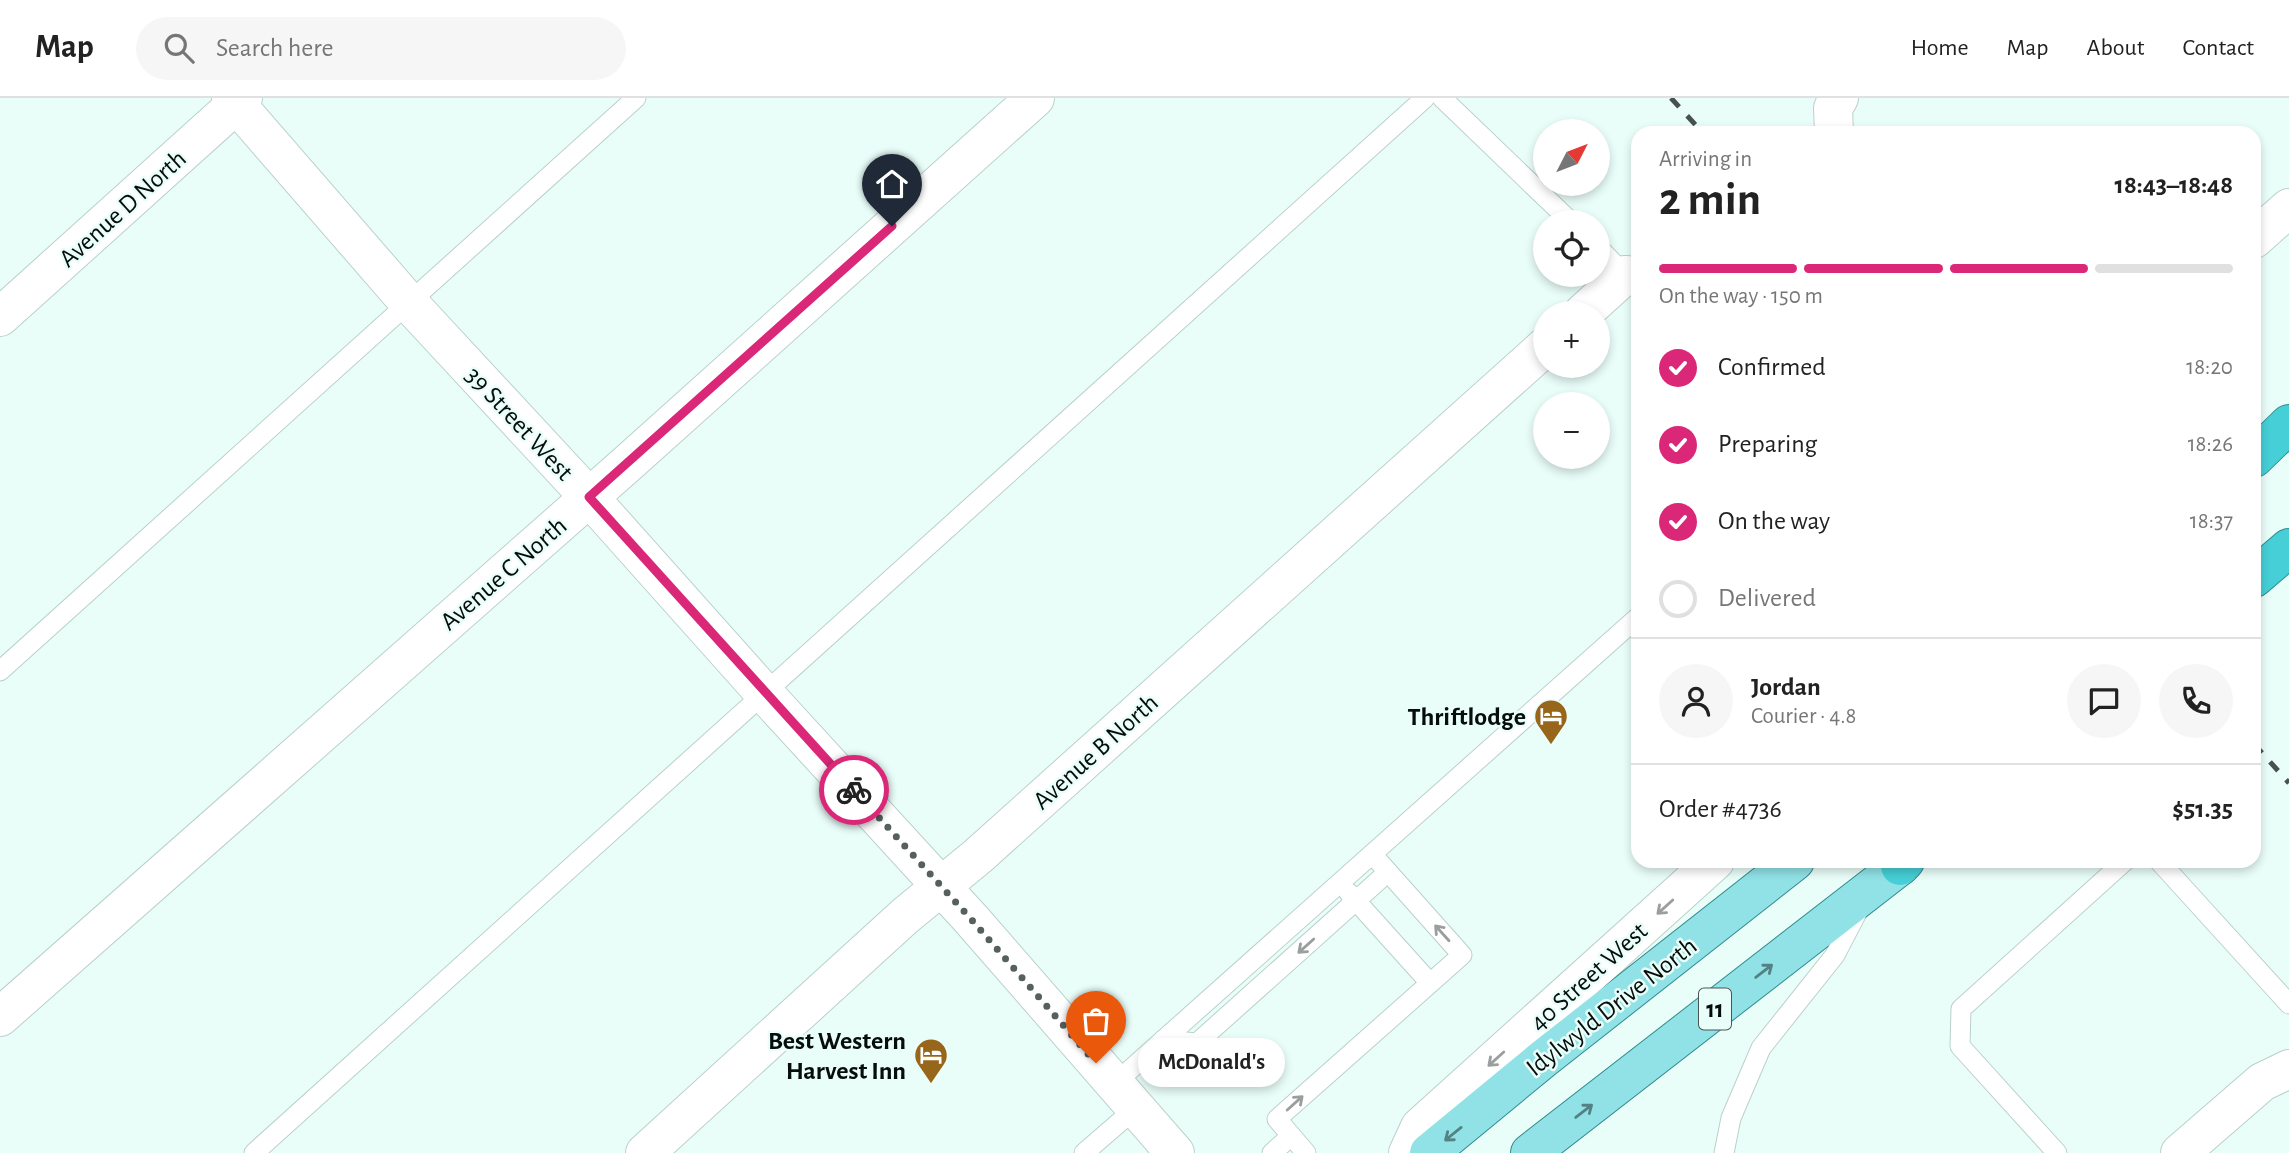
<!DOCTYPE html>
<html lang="en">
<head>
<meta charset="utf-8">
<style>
	:root { --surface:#fff; --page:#f6f6f6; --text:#222; --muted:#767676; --line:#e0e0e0; --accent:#db2777 }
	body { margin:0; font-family:"Alegreya Sans",sans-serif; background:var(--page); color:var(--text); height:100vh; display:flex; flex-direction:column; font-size:26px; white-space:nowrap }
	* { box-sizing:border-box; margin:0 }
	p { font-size:23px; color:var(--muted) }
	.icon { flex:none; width:38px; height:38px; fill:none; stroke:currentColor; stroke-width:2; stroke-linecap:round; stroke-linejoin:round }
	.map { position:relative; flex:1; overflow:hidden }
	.details { position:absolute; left:1631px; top:28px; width:630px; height:742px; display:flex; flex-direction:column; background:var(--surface); border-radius:21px; box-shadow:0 4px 10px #0003 }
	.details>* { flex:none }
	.needle { width:46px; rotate:48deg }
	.fabs { position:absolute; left:1533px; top:21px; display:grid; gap:14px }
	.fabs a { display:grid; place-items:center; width:77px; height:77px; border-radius:50%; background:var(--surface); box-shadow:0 4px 10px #0003; font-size:35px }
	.pin { position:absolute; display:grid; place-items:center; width:60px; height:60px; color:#fff; margin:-72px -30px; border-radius:50% 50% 50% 0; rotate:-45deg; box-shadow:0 0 7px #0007 }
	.pin .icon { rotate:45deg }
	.courier { position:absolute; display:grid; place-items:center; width:70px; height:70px; margin:-35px; border:5px solid #db2777; border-radius:50%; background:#fff; color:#222; box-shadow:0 2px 9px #0007 }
	.bubble { position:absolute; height:49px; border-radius:24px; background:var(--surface); box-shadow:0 4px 10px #0003; font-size:23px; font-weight:700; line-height:49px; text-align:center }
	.head em { font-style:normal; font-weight:700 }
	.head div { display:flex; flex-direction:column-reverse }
	.head { display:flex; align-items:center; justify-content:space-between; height:119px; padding:0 28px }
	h1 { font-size:46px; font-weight:700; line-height:52px }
	.bar { display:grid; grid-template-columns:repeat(4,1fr); gap:10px 7px; align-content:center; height:84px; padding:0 28px }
	.bar i { height:9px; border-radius:5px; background:var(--line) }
	.bar .current { background:var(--accent) }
	.bar p { grid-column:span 4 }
	.line { display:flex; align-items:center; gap:18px; padding:0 28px; border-top:2px solid var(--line) }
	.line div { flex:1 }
	.round { display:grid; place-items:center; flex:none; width:74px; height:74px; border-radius:37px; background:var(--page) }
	ol { padding:0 28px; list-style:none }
	li { display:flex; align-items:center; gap:21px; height:77px }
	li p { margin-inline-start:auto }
	li .icon { padding:7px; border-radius:50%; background:var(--accent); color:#fff; stroke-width:4 }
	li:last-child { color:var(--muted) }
	li i { width:38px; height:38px; border:4px solid var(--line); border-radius:50% }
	header { display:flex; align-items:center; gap:42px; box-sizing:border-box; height:98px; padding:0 35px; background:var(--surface); border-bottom:2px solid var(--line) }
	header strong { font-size:33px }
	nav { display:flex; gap:38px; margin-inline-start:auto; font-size:24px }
	.search { width:490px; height:63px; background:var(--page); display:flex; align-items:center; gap:18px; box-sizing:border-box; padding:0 24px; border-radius:38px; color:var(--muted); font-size:26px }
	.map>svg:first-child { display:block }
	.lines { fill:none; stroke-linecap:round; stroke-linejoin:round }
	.lane-casing { stroke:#b9d1cb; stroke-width:21 }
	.street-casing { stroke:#b9d1cb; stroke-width:40 }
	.primary-casing { stroke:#308b8f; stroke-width:40 }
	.highway-casing { stroke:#308b8f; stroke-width:40 }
	.lane { stroke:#fff; stroke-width:19 }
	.street { stroke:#fff; stroke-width:38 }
	.primary { stroke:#90e2e6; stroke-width:38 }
	.highway { stroke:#46cfd6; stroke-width:38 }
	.rail { stroke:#475250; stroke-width:5; stroke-dasharray:12 12; stroke-linecap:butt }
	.oneway { stroke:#9b9e9e }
	.oneway2 { stroke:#528284 }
	.done { stroke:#56615f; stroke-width:7; stroke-dasharray:0 12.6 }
	.route { stroke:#db2777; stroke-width:9 }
	.labels { text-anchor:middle; stroke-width:5; stroke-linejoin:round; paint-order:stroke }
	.shield { fill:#eafef9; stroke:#4a5553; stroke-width:2 }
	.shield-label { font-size:24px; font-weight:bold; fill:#060d0c }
	.street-label { font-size:26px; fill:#060d0c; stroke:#eafef9 }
	.poi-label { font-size:26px; font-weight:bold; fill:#060d0c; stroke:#eafef9; text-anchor:end }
</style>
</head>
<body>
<header>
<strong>Map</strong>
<div class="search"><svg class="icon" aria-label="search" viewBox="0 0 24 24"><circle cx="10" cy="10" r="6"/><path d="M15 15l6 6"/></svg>Search here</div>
<nav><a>Home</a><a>Map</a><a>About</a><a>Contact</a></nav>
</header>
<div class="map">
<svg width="2289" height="1055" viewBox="0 0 2289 1055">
	<rect width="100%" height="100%" fill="#eafef9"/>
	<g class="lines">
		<g class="lane-casing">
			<g id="lane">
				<polyline points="1442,0 1571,124"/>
				<polyline points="1598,149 1625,177"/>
				<polyline points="0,573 636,0"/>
				<polyline points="2159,763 2289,906"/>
				<polyline points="1349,795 1430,885"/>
				<polyline points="1163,942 1197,945 1388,774"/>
				<polyline points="1114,986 1638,519"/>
				<polyline points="254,1055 1425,0"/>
				<polyline points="1084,1055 1136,1010"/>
				<polyline points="1272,1055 1291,1038"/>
				<polyline points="1306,1055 1277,1021 1462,857 1372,756"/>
				<polyline points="1724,1055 1731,1020 1761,950 1835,857 1859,811"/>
				<polyline points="2057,1055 1960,948 1961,911 2125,763"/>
			</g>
		</g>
		<g class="street-casing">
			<g id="street">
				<polyline points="231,0 409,205 589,399 764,595 971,821 1175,1055"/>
				<polyline points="1834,35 1833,10 1839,0"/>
				<polyline points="2254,141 2289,110"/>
				<polyline points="1583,215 1625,177 1638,178"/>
				<polyline points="0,219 243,0"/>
				<polyline points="0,919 627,366 1035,0"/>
				<polyline points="645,1055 905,818 978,758 1545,249"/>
				<polyline points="1408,1055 1420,1029 1715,763"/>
				<polyline points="2180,1055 2262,984 2289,971"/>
			</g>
		</g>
		<g class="primary-casing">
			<g id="primary">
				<polyline points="1429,1055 1543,961 1795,763"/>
				<polyline points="1530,1055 1900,768"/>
			</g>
		</g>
		<g class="highway-casing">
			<g id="highway">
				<polyline points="2254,360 2289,326"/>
				<polyline points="2254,480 2289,450"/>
				<polyline points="1900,768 1905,763"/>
			</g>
		</g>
		<use href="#lane" class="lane"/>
		<use href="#street" class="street"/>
		<use href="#primary" class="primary"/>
		<use href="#highway" class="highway"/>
		<g class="rail">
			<polyline points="1671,0 1703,35"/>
			<polyline points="2254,646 2289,685"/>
		</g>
	</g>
	<defs><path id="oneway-shaft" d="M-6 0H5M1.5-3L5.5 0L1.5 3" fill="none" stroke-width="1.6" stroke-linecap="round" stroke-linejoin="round" transform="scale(1.75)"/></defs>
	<g class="oneway">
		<use href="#oneway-shaft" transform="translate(1665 809) rotate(138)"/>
		<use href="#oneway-shaft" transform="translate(1442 835) rotate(-132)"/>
		<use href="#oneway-shaft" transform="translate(1306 848) rotate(138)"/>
		<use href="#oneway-shaft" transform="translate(1496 961) rotate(138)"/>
		<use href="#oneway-shaft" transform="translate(1295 1005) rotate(-42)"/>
	</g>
	<g class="oneway2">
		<use href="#oneway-shaft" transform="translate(1764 873) rotate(-38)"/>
		<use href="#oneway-shaft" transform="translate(1584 1013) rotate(-38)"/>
		<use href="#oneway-shaft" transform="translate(1453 1036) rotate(141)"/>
	</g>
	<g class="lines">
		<polyline class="done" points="854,692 971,821 1096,965"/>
		<polyline class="route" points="854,692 589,399 892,128"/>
	</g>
	<defs>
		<g id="hotel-pin" transform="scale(1.75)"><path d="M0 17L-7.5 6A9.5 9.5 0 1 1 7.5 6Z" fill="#98661a" stroke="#eafef9"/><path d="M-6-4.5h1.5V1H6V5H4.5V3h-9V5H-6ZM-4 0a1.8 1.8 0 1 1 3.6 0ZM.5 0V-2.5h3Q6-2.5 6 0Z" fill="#fff"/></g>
	</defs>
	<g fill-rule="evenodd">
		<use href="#hotel-pin" x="1551" y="618"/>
		<use href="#hotel-pin" x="931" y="957"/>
	</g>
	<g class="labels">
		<rect class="shield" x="1699" y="890.5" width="32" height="41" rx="5"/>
		<g class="shield-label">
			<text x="1715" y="919">11</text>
		</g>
		<g class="street-label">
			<text transform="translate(122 110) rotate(-42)" y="9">Avenue D North</text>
			<text transform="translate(520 325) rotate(47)" y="9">39 Street West</text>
			<text transform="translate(503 475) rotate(-41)" y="9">Avenue C North</text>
			<text transform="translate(1095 653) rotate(-42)" y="9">Avenue B North</text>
			<text transform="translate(1588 878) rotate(-42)" y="9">40 Street West</text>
			<text transform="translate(1611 908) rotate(-38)" y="9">Idylwyld Drive North</text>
		</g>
		<g class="poi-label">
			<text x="1526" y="627">Thriftlodge</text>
			<text x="906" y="951">Best Western<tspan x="906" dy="30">Harvest Inn</tspan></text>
		</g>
	</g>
</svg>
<div class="fabs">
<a><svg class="needle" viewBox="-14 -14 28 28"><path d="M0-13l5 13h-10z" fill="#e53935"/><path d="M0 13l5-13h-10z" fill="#767676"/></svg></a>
<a><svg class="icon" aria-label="locate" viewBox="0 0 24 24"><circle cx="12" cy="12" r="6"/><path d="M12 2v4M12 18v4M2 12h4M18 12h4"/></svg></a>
<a>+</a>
<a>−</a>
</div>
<div class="pin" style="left:1096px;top:965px;background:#ea580c"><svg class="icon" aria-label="bag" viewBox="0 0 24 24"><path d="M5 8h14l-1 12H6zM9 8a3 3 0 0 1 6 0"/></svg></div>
<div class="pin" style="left:892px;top:128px;background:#1f2937"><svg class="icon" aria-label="home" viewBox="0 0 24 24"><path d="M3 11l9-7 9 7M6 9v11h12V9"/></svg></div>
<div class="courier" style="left:854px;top:692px"><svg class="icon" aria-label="bike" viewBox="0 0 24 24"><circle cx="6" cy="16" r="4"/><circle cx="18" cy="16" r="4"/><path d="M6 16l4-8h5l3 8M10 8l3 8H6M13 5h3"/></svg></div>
<div class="bubble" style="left:1138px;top:940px;width:147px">McDonald's</div>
<section class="details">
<div class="head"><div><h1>2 min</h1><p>Arriving in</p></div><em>18:43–18:48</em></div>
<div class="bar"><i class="current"></i><i class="current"></i><i class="current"></i><i></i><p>On the way · 150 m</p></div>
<ol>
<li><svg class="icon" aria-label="check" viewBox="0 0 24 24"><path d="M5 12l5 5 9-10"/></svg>Confirmed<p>18:20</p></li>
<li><svg class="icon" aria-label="check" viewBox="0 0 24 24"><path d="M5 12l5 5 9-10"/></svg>Preparing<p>18:26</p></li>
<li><svg class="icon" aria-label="check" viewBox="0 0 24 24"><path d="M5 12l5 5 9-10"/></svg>On the way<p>18:37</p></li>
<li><i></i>Delivered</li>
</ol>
<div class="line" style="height:126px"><a class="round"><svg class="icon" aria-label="person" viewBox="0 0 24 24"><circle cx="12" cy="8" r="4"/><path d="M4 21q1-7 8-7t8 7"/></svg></a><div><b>Jordan</b><p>Courier · 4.8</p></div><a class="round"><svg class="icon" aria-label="chat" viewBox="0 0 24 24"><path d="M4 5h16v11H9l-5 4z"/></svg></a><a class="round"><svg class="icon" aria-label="phone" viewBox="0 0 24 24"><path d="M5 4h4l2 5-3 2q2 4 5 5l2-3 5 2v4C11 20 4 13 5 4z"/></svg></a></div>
<div class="line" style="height:91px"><div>Order #4736</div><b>$51.35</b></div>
</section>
</div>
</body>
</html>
